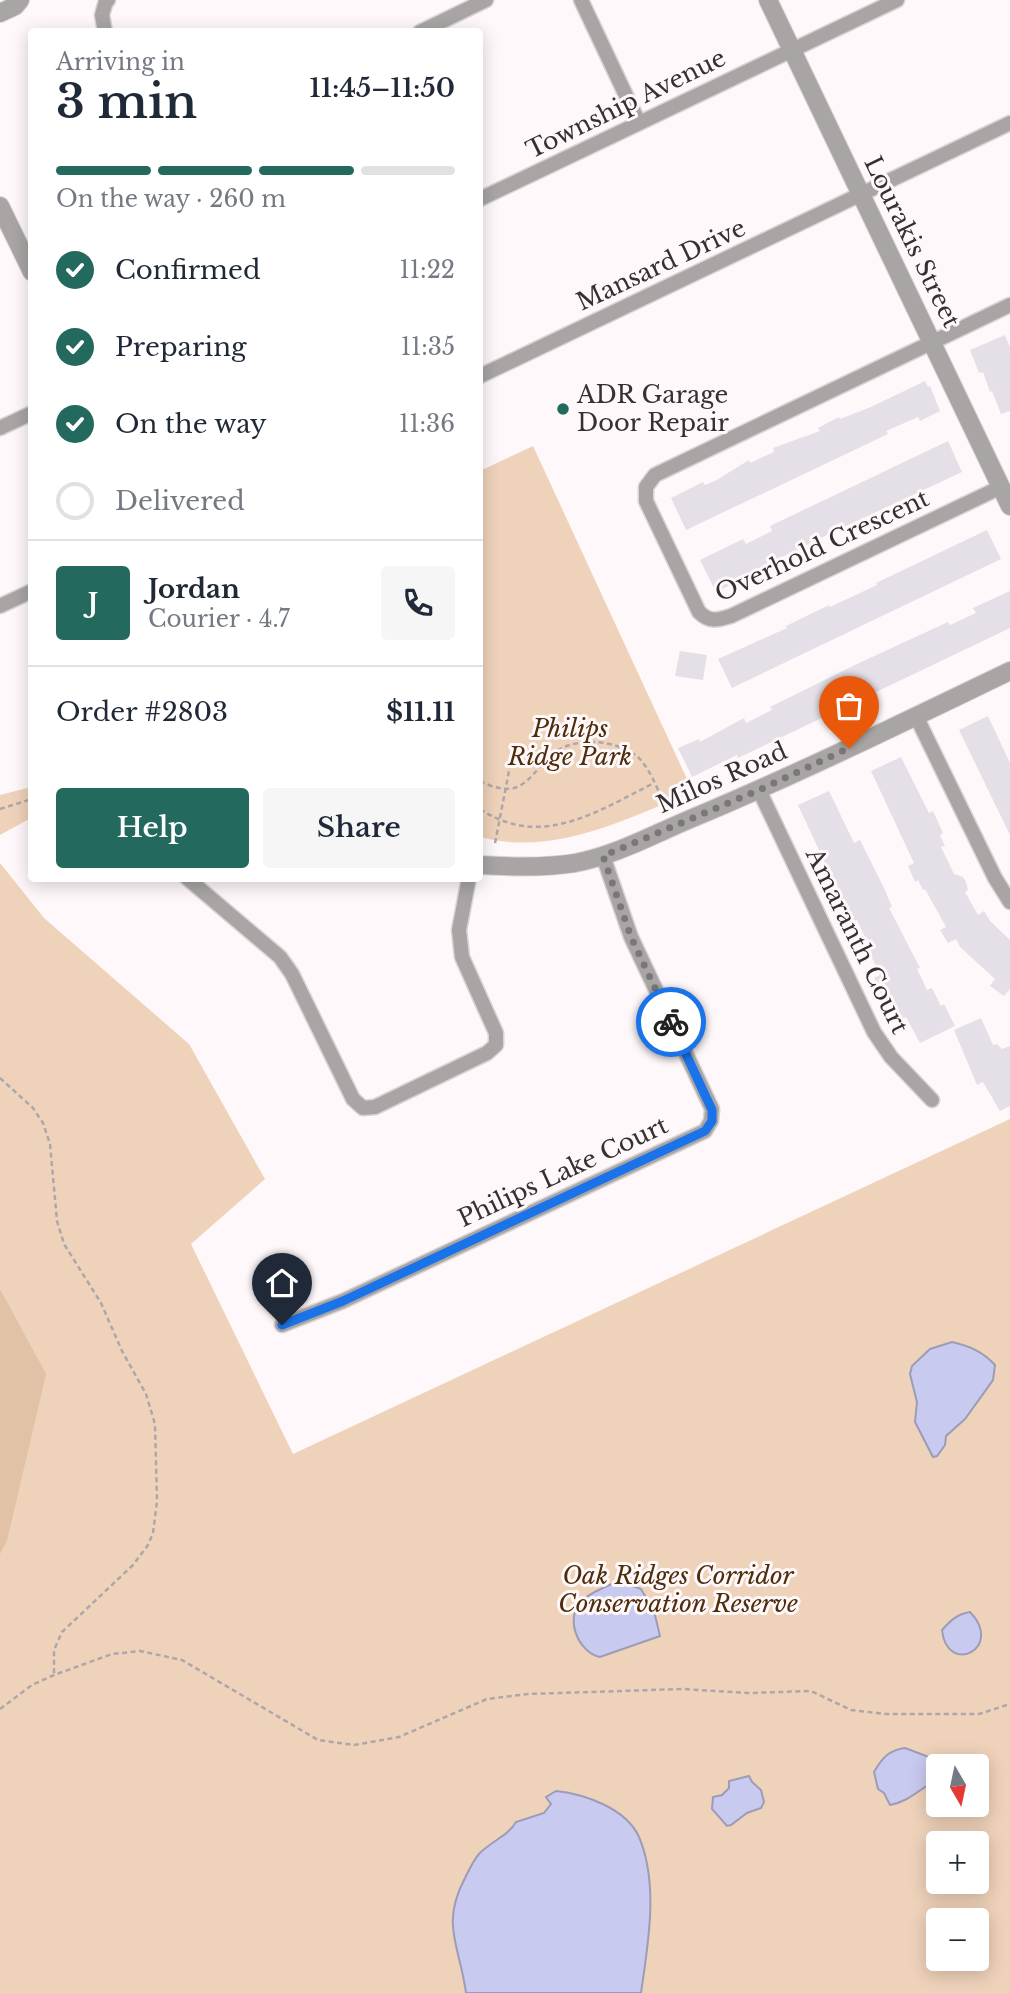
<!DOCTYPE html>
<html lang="en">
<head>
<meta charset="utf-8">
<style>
	:root { --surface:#fff; --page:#f6f6f7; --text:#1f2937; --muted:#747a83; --line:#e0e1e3; --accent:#24695d }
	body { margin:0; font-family:"Libre Baskerville",serif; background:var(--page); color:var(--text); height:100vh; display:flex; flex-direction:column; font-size:26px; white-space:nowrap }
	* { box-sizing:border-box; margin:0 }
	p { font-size:23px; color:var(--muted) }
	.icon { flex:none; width:38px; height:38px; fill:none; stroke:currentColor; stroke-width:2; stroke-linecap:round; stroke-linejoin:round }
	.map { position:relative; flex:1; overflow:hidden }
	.drawer { position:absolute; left:28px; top:28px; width:455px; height:854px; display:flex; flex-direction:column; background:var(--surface); border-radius:7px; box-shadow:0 4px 18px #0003 }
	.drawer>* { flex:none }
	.needle { width:46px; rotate:171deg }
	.fabs { position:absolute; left:926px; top:1754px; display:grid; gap:14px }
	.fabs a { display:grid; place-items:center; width:63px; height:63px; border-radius:7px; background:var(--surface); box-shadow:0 4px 18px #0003; font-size:35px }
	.pin { position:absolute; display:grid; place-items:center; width:60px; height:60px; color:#fff; margin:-72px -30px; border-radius:50% 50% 50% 0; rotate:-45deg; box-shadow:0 0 7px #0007 }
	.pin .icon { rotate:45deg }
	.courier { position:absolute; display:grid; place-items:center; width:70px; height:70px; margin:-35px; border:5px solid #1a73e8; border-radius:50%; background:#fff; color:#222; box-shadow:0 2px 9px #0007 }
	.headline em { font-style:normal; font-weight:600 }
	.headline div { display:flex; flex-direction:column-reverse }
	.headline { display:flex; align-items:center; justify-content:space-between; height:119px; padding:0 28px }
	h1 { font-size:46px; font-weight:600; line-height:52px }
	.bar { display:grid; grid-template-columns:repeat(4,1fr); gap:10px 7px; align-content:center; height:84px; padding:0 28px }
	.bar i { height:9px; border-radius:5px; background:var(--line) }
	.bar .current { background:var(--accent) }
	.bar p { grid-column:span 4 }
	.line { display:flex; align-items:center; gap:18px; padding:0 28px; border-top:2px solid var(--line) }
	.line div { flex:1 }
	.round { display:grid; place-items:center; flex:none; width:74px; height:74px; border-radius:7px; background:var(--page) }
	ol { padding:0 28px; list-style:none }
	li { display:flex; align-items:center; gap:21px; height:77px }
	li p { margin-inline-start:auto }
	li .icon { padding:7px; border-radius:50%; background:var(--accent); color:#fff; stroke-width:4 }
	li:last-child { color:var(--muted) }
	li i { width:38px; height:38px; border:4px solid var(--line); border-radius:50% }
	.button { display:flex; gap:14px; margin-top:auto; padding:14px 28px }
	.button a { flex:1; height:80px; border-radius:7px; background:var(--accent); color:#fff; font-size:28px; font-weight:600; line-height:80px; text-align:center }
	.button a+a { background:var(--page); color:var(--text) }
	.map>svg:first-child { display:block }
	.green { fill:#efd2ba; fill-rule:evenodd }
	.forest { fill:#e2c2a6 }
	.water { fill:#c9caf0; stroke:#9d9cb7; stroke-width:2 }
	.building { fill:#e5dfe7 }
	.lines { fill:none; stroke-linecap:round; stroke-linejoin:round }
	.minor-casing { stroke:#dad4d6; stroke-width:17 }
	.tertiary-casing { stroke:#dad4d6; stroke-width:20 }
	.path { stroke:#aca7a9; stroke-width:2.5; stroke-dasharray:5 3.5; stroke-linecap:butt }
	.minor { stroke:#a9a5a4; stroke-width:14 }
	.tertiary { stroke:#a9a5a4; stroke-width:18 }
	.done { stroke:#7b7778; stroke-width:7; stroke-dasharray:0 12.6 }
	.route { stroke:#1a73e8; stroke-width:9 }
	.poi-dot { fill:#24695d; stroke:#fef8fa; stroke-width:2.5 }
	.labels { text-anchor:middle; stroke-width:6; stroke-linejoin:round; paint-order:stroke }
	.street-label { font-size:24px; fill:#353132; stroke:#fef8fa }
	.poi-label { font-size:24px; fill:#353132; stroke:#fef8fa; text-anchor:start }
	.park-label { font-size:24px; font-style:italic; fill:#4d2d0b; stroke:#fef8fa }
</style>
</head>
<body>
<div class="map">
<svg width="1010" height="1993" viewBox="0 0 1010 1993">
	<rect width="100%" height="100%" fill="#fef8fa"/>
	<g class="green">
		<path d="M533 446 693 792C626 819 554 857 480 837V471Z"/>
		<polygon points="31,787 31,818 0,835 0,795"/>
		<path d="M0 863 44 918 189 1044 265 1179 191 1244 293 1454 1010 1119V1993H0ZM938 1766H976V1804H938ZM938 1843H976V1881H938ZM938 1920H976V1958H938Z"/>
	</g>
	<polygon class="forest" points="0,1289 46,1374 7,1541 0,1554"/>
	<g class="water">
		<path d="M952 1342C970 1346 983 1352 995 1365L993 1380 965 1419 946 1436 945 1445 937 1456 933 1457 915 1422 917 1402 910 1374 912 1366 930 1349Z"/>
		<path d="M619 1581 641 1589 654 1611 660 1636 600 1657C577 1652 563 1615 584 1599 593 1591 608 1586 619 1581Z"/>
		<path d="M970 1612C1005 1648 947 1677 942 1630 950 1621 957 1614 970 1612Z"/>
		<path d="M905 1748 937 1760 943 1766H938V1780C919 1788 911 1801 890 1805L884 1793 878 1789 874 1772C882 1758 889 1750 905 1748Z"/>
		<polygon points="749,1776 752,1782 761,1790 764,1802 761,1808 747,1813 731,1825 727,1826 712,1809 713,1797 722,1795 729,1788 729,1781"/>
		<path d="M556 1791C584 1794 626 1808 639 1837 659 1884 648 1944 641 1993H466C460 1946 440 1925 465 1878 469 1870 473 1861 479 1854 490 1842 508 1836 516 1822L544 1813 551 1804 546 1797Z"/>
	</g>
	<g class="building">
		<polygon points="1005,335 1010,347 1010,411 1001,414 992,391 990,392 983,372 979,373 970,350"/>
		<polygon points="925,381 928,387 930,386 940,411 920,421 918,417 886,431 888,434 686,530 671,498 703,482 705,485 715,481 749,460 750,463 774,452 773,448 820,431 818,428 839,417 840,419 871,407"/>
		<polygon points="948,441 962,472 829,534 747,574 749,576 716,592 700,560 743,539 746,544 772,531 770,526"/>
		<polygon points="987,530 1001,559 732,688 718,659 787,628 786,626 829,605 830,607 877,585 876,583"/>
		<polygon points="1010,591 1010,628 761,747 738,758 737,755 692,777 678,748 699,739 700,742 744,718 746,723 772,710 770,707 857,664 948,622 950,625 976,613 973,608"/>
		<polygon points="680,651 707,655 703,680 675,676"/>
		<polygon points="988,716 1010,763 1010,835 959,730"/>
		<polygon points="901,757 929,813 933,811 943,833 940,835 945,846 941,847 954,874 963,877 966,882 968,890 965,892 978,915 984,911 990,921 1010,940 1010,989 1004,996 990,986 995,979 960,947 956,939 948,943 940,930 946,927 925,889 923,890 918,880 915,882 908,866 914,863 871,771"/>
		<polygon points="829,791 854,843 860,840 884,888 892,907 889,908 920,968 917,969 927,990 932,988 941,1006 944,1004 955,1026 920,1043 906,1017 902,1019 897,1008 892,1010 884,991 881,993 874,978 880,975 868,949 870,948 857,920 854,921 833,877 826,880 820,865 825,863 798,805"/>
		<polygon points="981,1018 993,1045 997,1044 1002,1049 1010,1046 1010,1106 1000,1111 983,1082 977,1085 954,1030"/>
	</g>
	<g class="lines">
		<g class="minor-casing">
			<g id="minor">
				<polyline points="581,0 639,123"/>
				<polyline points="105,32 102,15 106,1 108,0"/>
				<polyline points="420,32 486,0"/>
				<polyline points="480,199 897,0"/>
				<polyline points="480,376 1010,123"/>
				<polyline points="0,428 32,413"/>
				<path d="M1001 487 731 616C718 620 710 623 699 612L646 501V487L655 475 1010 305"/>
				<polyline points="0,606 32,591"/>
				<polyline points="916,716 995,878 1010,902"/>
				<polyline points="759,790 874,1032 891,1057 932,1100"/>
				<polyline points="187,878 280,957 292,974 353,1099 363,1108 375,1107 487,1053 496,1045 496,1033 462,957 459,930 469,878"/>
				<polyline points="282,1325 343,1301 705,1131 711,1121 712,1109 631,937 603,856"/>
			</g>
		</g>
		<g class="tertiary-casing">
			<g id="tertiary">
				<polyline points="768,0 1010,506"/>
				<polyline points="0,13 15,6 20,0"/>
				<polyline points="0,206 32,272"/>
				<path d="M480 865C511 867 544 868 575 863 617 855 656 833 695 817 802 772 906 721 1010 671"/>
			</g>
		</g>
		<g class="path">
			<path d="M480 781C492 787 509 793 521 785 533 778 541 763 552 754 575 736 617 739 639 758 651 771 658 790 665 806"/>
			<polyline points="0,809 32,799"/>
			<path d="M480 809C541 850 598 811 654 783"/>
			<polyline points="495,843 512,756"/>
			<polyline points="0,1078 33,1108 43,1123 50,1144 57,1221 64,1244 101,1303 122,1351 146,1394 155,1424 157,1501 153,1533 148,1545 133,1565 62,1632 54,1650 54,1675"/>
			<polyline points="0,1709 32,1685 54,1675 112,1654 140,1651 182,1660 318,1740 354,1745 399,1737 487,1699 528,1694 683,1689 749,1693 811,1691 851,1710 886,1714 979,1714 1010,1704"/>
		</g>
		<use href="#minor" class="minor"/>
		<use href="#tertiary" class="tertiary"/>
	</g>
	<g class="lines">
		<polyline class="done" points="671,1022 631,937 603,856 759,790 849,748"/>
		<polyline class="route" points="282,1325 343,1301 705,1131 712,1121 712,1110 671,1022"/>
	</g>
	<circle class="poi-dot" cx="563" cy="409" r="7"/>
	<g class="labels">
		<g class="street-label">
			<text transform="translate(626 104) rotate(-26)" y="8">Township Avenue</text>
			<text transform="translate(912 242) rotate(64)" y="8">Lourakis Street</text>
			<text transform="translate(661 265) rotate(-25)" y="8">Mansard Drive</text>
			<text transform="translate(822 546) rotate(-25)" y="8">Overhold Crescent</text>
			<text transform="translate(722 778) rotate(-24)" y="8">Milos Road</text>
			<text transform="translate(857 941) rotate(64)" y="8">Amaranth Court</text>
			<text transform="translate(563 1172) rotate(-25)" y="8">Philips Lake Court</text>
		</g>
		<g class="poi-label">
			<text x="577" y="403">ADR Garage<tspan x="577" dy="28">Door Repair</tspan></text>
		</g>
		<g class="park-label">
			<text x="570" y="737">Philips<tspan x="570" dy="28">Ridge Park</tspan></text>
			<text x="678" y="1584">Oak Ridges Corridor<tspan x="678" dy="28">Conservation Reserve</tspan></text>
		</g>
	</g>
</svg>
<div class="fabs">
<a><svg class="needle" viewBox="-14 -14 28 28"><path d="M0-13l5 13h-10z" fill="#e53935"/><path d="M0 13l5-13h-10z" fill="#747a83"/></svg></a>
<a>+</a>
<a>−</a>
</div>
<div class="pin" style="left:849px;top:748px;background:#ea580c"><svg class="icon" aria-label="bag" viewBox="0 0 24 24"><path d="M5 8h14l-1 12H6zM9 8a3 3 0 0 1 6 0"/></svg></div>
<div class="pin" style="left:282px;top:1325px;background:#1f2937"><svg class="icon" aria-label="home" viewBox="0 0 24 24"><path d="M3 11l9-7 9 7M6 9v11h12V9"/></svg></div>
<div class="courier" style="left:671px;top:1022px"><svg class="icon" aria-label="bike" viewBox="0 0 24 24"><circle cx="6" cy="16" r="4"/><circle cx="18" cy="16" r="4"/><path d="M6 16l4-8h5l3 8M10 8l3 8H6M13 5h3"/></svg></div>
<section class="drawer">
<div class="headline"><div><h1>3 min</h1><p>Arriving in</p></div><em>11:45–11:50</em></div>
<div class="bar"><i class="current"></i><i class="current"></i><i class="current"></i><i></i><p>On the way · 260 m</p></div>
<ol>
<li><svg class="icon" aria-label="check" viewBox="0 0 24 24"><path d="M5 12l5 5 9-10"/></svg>Confirmed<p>11:22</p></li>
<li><svg class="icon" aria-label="check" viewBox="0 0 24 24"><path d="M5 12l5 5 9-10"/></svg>Preparing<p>11:35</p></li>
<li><svg class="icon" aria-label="check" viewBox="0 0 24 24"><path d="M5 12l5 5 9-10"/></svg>On the way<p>11:36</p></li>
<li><i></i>Delivered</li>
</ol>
<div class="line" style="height:126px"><b class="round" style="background:var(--accent);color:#fff">J</b><div><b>Jordan</b><p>Courier · 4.7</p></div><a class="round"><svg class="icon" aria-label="phone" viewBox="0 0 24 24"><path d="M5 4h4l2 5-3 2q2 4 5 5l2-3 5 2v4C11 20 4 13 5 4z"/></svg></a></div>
<div class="line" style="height:91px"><div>Order #2803</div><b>$11.11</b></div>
<div class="button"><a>Help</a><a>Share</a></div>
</section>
</div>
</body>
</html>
